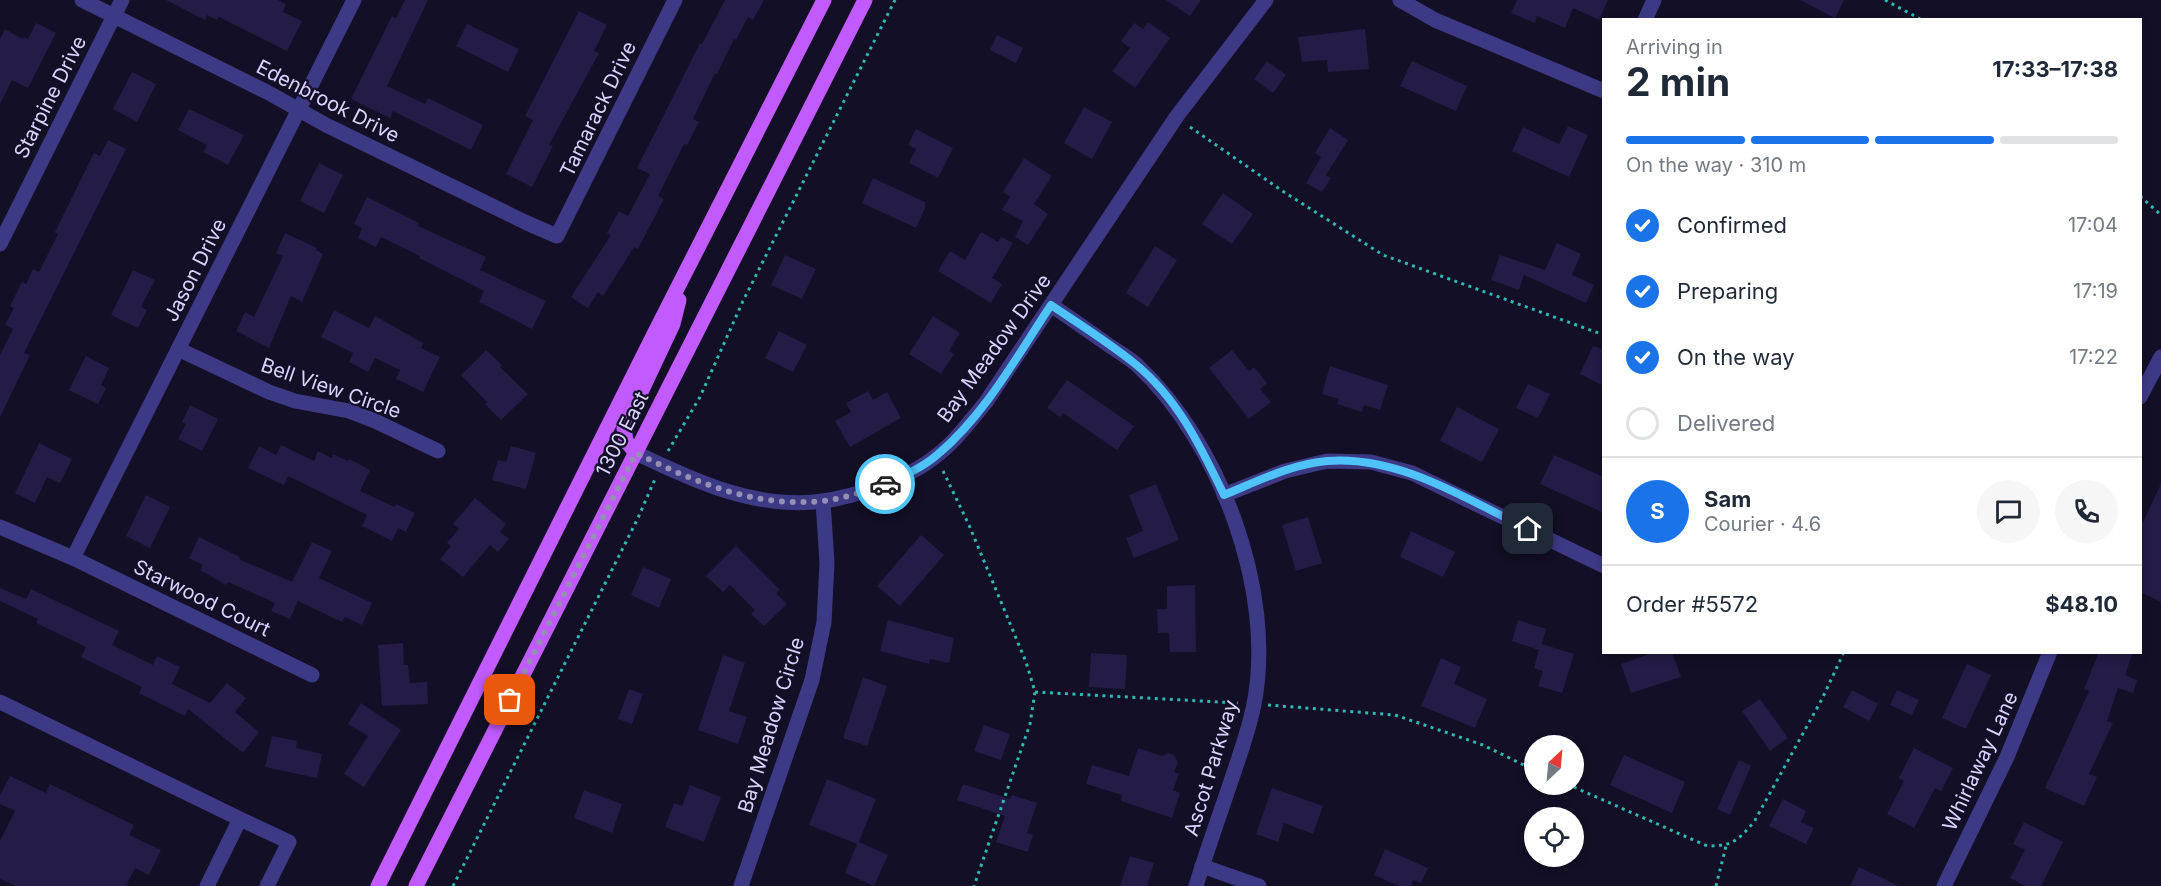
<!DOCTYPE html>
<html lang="en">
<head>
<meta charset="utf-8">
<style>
	:root { --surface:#fff; --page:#f6f6f7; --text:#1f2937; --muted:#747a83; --line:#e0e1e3; --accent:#1a73e8 }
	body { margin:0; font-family:Inter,sans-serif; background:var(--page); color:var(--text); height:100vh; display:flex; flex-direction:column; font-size:22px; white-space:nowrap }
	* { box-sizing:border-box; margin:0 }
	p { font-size:20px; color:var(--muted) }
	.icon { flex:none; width:33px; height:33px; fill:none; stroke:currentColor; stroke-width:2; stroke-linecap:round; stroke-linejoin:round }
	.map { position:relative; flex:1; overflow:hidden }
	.sheet { position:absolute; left:1602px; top:18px; width:540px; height:636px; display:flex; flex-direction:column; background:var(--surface); border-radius:0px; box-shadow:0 3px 9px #0003 }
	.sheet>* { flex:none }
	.needle { width:39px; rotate:26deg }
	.fabs { position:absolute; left:1524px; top:735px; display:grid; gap:12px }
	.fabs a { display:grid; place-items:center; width:60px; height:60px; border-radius:50%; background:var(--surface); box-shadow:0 3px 9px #0003; font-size:30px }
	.pin { position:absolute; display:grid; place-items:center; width:51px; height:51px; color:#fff; margin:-26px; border-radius:12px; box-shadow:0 3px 9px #0006 }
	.courier { position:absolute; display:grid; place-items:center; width:60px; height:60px; margin:-30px; border:4px solid #4fc3f7; border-radius:50%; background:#fff; color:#222; box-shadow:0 2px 8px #0007 }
	.head em { font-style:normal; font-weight:700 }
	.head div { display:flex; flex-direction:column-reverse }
	.head { display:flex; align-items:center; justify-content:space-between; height:102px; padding:0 24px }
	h1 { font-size:39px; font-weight:700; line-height:45px }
	.bar { display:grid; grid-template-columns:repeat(4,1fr); gap:9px 6px; align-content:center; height:72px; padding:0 24px }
	.bar i { height:8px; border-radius:4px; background:var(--line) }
	.bar .selected { background:var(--accent) }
	.bar p { grid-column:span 4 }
	.line { display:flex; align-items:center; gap:15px; padding:0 24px; border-top:2px solid var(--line) }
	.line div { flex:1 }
	.round { display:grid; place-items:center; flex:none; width:63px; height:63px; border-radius:32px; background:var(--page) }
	ol { padding:0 24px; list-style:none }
	li { display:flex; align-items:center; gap:18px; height:66px }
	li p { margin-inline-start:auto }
	li .icon { padding:6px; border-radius:50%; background:var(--accent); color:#fff; stroke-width:4 }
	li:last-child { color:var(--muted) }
	li i { width:33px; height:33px; border:3px solid var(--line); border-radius:50% }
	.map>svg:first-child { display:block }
	.building { fill:#241b47 }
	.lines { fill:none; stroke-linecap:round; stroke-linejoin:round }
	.path { stroke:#2fb8b0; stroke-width:3; stroke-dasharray:3 4.5; stroke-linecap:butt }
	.minor { stroke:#3d3a85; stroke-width:15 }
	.major { stroke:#c25bff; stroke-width:15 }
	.done { stroke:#948fb3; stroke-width:6; stroke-dasharray:0 10.8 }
	.route { stroke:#4fc3f7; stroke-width:8 }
	.labels { text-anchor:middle; stroke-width:4.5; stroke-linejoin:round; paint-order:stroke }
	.street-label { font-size:20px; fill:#d9d4ff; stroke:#130f26 }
</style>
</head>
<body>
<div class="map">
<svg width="2161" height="886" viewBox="0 0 2161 886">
	<rect width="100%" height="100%" fill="#130f26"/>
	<g class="building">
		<polygon points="166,0 278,0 286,4 283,12 302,21 287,51 219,17 217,20 207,15 205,20"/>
		<polygon points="405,0 428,0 387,86 425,104 428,98 483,125 471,150 393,111 390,118 351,99 392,16 396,18"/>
		<polygon points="725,0 764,0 753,20 748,17 736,40 734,39 717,74 715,73 693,119 699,122 687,145 684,144 658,196 664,199 638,249 634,247 603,296 598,292 588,308 571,297 611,235 607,233 619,211 628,216 650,174 637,168 700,43 702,44"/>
		<polygon points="1166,0 1201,0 1190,16"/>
		<polygon points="1517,0 1608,0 1599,20 1573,8 1565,28 1537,16 1535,23 1511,13"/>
		<polygon points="1800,0 1844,0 1835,18"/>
		<polygon points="579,11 607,25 594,51 599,53 549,145 553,146 532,187 506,174 533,120 525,116"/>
		<polygon points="1148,22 1170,38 1135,88 1112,71 1130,48 1121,41 1134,23 1143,29"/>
		<polygon points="36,23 56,33 28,88 12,80 0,104 0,39 5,29 23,39 24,37 28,39"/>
		<polygon points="467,24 519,49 508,72 456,46"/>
		<polygon points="1365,29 1369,69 1328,72 1327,60 1302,62 1298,37"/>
		<polygon points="997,35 1023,48 1016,63 990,50"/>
		<polygon points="1267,61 1286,75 1273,93 1254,79"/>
		<polygon points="1412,61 1467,86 1456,111 1400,86"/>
		<polygon points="132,72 156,84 137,122 113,109"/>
		<polygon points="1084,107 1112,122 1092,159 1064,143"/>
		<polygon points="189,109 244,135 228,165 203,152 207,145 178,130"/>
		<polygon points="1568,126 1588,135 1569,177 1512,151 1523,127 1559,144"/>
		<polygon points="1330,128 1348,140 1326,175 1331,178 1322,192 1306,183 1321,157 1315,153"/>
		<polygon points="916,129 953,148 938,178 909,163 916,149 908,145"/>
		<polygon points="108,140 126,149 24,353 30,355 0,417 0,355 13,329 5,325 14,308 10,306 22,282 26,284 33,269 39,272 58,234 55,232 94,153 100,156"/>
		<polygon points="1024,158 1052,176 1034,204 1048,214 1028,245 1015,237 1023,221 1002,210 1010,197 1003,192"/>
		<polygon points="319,163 343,175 324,213 300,201"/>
		<polygon points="873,178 925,202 925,208 916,228 862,203"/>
		<polygon points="1223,193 1253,214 1232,244 1202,224"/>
		<polygon points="367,197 419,223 418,226 486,257 480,270 546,301 532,329 479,302 484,291 419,258 420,256 381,237 376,247 358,238 362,228 354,224"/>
		<polygon points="981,232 998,242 1001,237 1013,243 992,278 1002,284 991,303 938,271 950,251 965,260"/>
		<polygon points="285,233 317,248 316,250 323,254 302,302 291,296 269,348 236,331 245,312 254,317 283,256 276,253"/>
		<polygon points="1557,243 1581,254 1572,275 1594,285 1586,303 1524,275 1519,290 1491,280 1500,255 1545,270"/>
		<polygon points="1155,246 1177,260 1148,307 1126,293"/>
		<polygon points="785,255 816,269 802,299 771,285"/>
		<polygon points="133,270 155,280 141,307 147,310 138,328 111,315"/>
		<polygon points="334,310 369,328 375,316 423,343 421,348 440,357 423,392 396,379 400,370 375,358 368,372 349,362 353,353 321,337"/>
		<polygon points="933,316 960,333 949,351 954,354 941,374 909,354"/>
		<polygon points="779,331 807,345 793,372 765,358"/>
		<polygon points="1593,346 1604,350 1604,386 1580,374"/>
		<polygon points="486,350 502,365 500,367 528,394 501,420 485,404 487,402 461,375"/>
		<polygon points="1232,350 1249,371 1254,367 1267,383 1260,389 1271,402 1249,419 1209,368"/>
		<polygon points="86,356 109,368 101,385 106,388 98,404 69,390"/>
		<polygon points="1330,366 1388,385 1380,410 1364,405 1362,412 1337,404 1339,399 1322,394"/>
		<polygon points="1067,380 1134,426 1117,450 1063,413 1060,417 1047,408"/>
		<polygon points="1528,384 1550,394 1538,418 1516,408"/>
		<polygon points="868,391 873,400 887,392 901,418 850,447 835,421 851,412 846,403"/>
		<polygon points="190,405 218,419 202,451 178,439 186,424 182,422"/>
		<polygon points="1457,407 1499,429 1482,462 1440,441"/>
		<polygon points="39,443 72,459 60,483 47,477 35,503 15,493"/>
		<polygon points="281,445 314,461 318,451 332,458 333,454 348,461 349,459 370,470 360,491 395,507 396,504 415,513 406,532 398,528 392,541 362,526 367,515 288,476 284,485 248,468 259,446 276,455"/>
		<polygon points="511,446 536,453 526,489 492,480 498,460 506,462"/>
		<polygon points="1554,455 1604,477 1604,513 1540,484"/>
		<polygon points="1156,484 1179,540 1134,558 1126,538 1143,531 1129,495"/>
		<polygon points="2161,484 2161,602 2140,592 2140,528"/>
		<polygon points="146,495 170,507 150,548 126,536"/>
		<polygon points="475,498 506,524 500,532 509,539 498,552 490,545 463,577 440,559 451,546 447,543 459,529 453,524"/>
		<polygon points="1308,517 1322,563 1296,571 1282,525"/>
		<polygon points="1411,531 1455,552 1443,577 1400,557"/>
		<polygon points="921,535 944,555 900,606 877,586"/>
		<polygon points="199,537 240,557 239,559 292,582 312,542 332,551 319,578 372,603 362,625 345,617 342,622 298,601 290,619 271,611 275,603 228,582 226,585 200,570 203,565 189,558"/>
		<polygon points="736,546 780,590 776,593 787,604 764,626 751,614 755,610 730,585 723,592 706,576"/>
		<polygon points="643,567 671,579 659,608 631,595"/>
		<polygon points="1195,585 1196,652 1170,652 1169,633 1158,633 1157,609 1167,609 1167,586"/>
		<polygon points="0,588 26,599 31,589 119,631 112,645 153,665 157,656 180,667 172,684 210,703 227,683 246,698 235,712 259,732 243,753 188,709 185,716 139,693 142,687 81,657 86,647 36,623 38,619 0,601"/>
		<polygon points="888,620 954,638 949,663 930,659 929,664 880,651"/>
		<polygon points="1518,620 1546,629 1542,644 1574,654 1562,693 1538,686 1543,671 1534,668 1539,650 1512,641"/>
		<polygon points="403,643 404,665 408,665 410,683 427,682 428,704 382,706 378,645"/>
		<polygon points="1655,652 1672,652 1681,677 1631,693 1621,664"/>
		<polygon points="2099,652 2133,652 2125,675 2137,680 2133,693 2118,688 2107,721 2113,723 2089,774 2097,777 2084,806 2045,788 2089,691 2084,689"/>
		<polygon points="1091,653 1127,655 1125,689 1089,687"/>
		<polygon points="723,655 745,663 729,711 747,717 738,744 698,730"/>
		<polygon points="1441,658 1461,667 1454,684 1487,699 1475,728 1421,706"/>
		<polygon points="1967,664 1991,675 1966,729 1942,718"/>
		<polygon points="863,677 887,686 867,746 843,738"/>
		<polygon points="629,689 643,694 632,724 618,719"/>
		<polygon points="1852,690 1878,704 1869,721 1843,707"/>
		<polygon points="1897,690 1919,700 1912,715 1890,705"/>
		<polygon points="1760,699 1788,738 1770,751 1742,711"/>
		<polygon points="361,703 401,730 364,787 344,774 368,736 348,724"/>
		<polygon points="984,725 1010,734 1001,760 974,751"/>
		<polygon points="272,736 297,741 296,748 322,754 317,778 265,767"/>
		<polygon points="1138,748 1162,756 1168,753 1174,755 1178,762 1174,772 1179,774 1173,790 1180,793 1172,818 1121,801 1122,795 1086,784 1092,765 1129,776"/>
		<polygon points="1914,748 1953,768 1941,791 1935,788 1914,828 1887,814 1904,781 1899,778"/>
		<polygon points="1624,755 1685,782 1672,813 1610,785"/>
		<polygon points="1739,760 1751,766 1730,815 1717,809"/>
		<polygon points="10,776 46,793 50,784 134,825 129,835 161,850 149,875 135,868 126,886 15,886 0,879 0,841 15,811 0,804 0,795"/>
		<polygon points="827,779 876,799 859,842 888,855 874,886 845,873 857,844 809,825"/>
		<polygon points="963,784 1010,799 1012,795 1037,803 1027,833 1033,835 1028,852 996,842 1005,816 957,800"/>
		<polygon points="690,785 721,797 704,842 665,827 674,803 682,806"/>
		<polygon points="1272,788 1323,806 1313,834 1284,823 1278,842 1256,834"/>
		<polygon points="584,790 622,804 612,833 574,818"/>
		<polygon points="1783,799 1806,811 1801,822 1814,828 1806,844 1769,826"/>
		<polygon points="2024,822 2063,842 2041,886 2025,886 2010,878 2025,850 2013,844"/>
		<polygon points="1385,849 1428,868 1421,883 1413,880 1411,886 1399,886 1374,875"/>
		<polygon points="1130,856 1154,863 1147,886 1120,886"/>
		<polygon points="1859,867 1899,886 1850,886"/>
	</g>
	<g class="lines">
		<g class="path">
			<polyline points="1885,0 1922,20"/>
			<polyline points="1190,127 1284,192 1383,255 1604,335"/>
			<polyline points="2140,196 2161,215"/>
			<polyline points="668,451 700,397 743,301 895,0"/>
			<polyline points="943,471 969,525 1026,662 1035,692 1030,724 974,886"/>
			<polyline points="1035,692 1238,703"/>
			<polyline points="1268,705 1395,715 1483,745 1534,770"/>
			<path d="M1567 784 1707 846C1733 846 1737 841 1754 822L1822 699 1844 652"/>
			<polyline points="453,886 638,518 655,479"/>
			<polyline points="1716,886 1726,846"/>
		</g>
		<g class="minor">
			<polyline points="82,0 267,92 326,125 527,223 557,236 675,0"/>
			<polyline points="1400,0 1435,20 1604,91"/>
			<polyline points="1645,20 1654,0"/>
			<polyline points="0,244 122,0"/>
			<path d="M1051 305C1070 318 1089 331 1107 344 1117 351 1128 357 1137 365 1220 442 1276 592 1254 704 1249 730 1240 754 1232 778 1220 814 1207 850 1196 886"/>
			<polyline points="178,349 269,392 295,401 349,411 375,421 438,451"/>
			<polyline points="2140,397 2161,357"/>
			<path d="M636 453C694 481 756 510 823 501 839 499 856 494 872 489 894 481 918 471 936 456 956 441 970 421 986 402L1177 116 1266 0"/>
			<polyline points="1224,495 1285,471 1327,461 1371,462 1412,473 1604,566"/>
			<polyline points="0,527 73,558 312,675"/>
			<polyline points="73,558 354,0"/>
			<polyline points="0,702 240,819"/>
			<polyline points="1202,866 1259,886"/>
			<polyline points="207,886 240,819 289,842 267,886"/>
			<polyline points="741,886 812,680 824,622 827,563 823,501"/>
			<polyline points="1944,886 2007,757 2050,652"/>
		</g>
		<g class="major">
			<polyline points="636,453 626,441 624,428 673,324 679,300"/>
			<polyline points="378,886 654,334 824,0"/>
			<polyline points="416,886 865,0"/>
		</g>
	</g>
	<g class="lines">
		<path class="done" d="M510 700 636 453C694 482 755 508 822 501 843 499 865 491 885 484"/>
		<path class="route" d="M885 484C903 476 922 468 937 455 985 415 1017 356 1051 305 1079 324 1108 342 1134 363 1177 397 1201 447 1224 495 1256 482 1291 464 1327 461 1399 455 1466 499 1528 529"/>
	</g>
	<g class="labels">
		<g class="street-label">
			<text transform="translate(50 97) rotate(-63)" y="7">Starpine Drive</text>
			<text transform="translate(328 101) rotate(27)" y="7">Edenbrook Drive</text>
			<text transform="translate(598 109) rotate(-64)" y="7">Tamarack Drive</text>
			<text transform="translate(195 270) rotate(-63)" y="7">Jason Drive</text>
			<text transform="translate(994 348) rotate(-54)" y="7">Bay Meadow Drive</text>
			<text transform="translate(331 388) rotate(19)" y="7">Bell View Circle</text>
			<text transform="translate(622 434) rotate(-63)" y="7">1300 East</text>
			<text transform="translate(202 598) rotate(26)" y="7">Starwood Court</text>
			<text transform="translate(771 725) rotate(-73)" y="7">Bay Meadow Circle</text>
			<text transform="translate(1980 761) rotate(-65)" y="7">Whirlaway Lane</text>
			<text transform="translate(1211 768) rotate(-73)" y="7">Ascot Parkway</text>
		</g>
	</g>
</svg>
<div class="fabs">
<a><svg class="needle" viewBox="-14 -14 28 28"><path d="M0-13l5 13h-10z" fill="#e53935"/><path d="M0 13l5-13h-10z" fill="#747a83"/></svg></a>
<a><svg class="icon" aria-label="locate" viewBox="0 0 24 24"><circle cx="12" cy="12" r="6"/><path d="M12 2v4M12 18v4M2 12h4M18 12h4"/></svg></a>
</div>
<div class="pin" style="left:510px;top:700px;background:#ea580c"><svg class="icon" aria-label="bag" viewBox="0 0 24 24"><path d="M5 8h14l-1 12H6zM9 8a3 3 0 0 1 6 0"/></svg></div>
<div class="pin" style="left:1528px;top:529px;background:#1f2937"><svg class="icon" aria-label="home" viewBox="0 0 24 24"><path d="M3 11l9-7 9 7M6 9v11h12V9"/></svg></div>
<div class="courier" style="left:885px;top:484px"><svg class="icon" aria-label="car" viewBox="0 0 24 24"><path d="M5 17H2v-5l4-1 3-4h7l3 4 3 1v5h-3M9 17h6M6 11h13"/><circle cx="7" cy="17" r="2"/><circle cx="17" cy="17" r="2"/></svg></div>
<section class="sheet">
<div class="head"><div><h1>2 min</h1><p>Arriving in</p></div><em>17:33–17:38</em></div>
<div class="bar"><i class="selected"></i><i class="selected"></i><i class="selected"></i><i></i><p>On the way · 310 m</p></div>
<ol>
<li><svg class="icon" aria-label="check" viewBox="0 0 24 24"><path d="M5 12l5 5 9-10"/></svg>Confirmed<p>17:04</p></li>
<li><svg class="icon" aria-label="check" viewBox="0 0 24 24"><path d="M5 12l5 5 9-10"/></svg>Preparing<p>17:19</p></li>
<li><svg class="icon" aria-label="check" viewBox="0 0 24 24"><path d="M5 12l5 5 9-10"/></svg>On the way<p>17:22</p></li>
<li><i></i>Delivered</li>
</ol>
<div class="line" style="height:108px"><b class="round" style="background:var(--accent);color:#fff">S</b><div><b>Sam</b><p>Courier · 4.6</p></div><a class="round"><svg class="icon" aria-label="chat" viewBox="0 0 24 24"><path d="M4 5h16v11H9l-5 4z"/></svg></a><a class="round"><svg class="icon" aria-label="phone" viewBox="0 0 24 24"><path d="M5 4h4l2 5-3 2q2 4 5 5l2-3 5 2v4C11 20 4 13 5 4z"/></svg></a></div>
<div class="line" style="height:78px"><div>Order #5572</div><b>$48.10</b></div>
</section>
</div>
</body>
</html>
